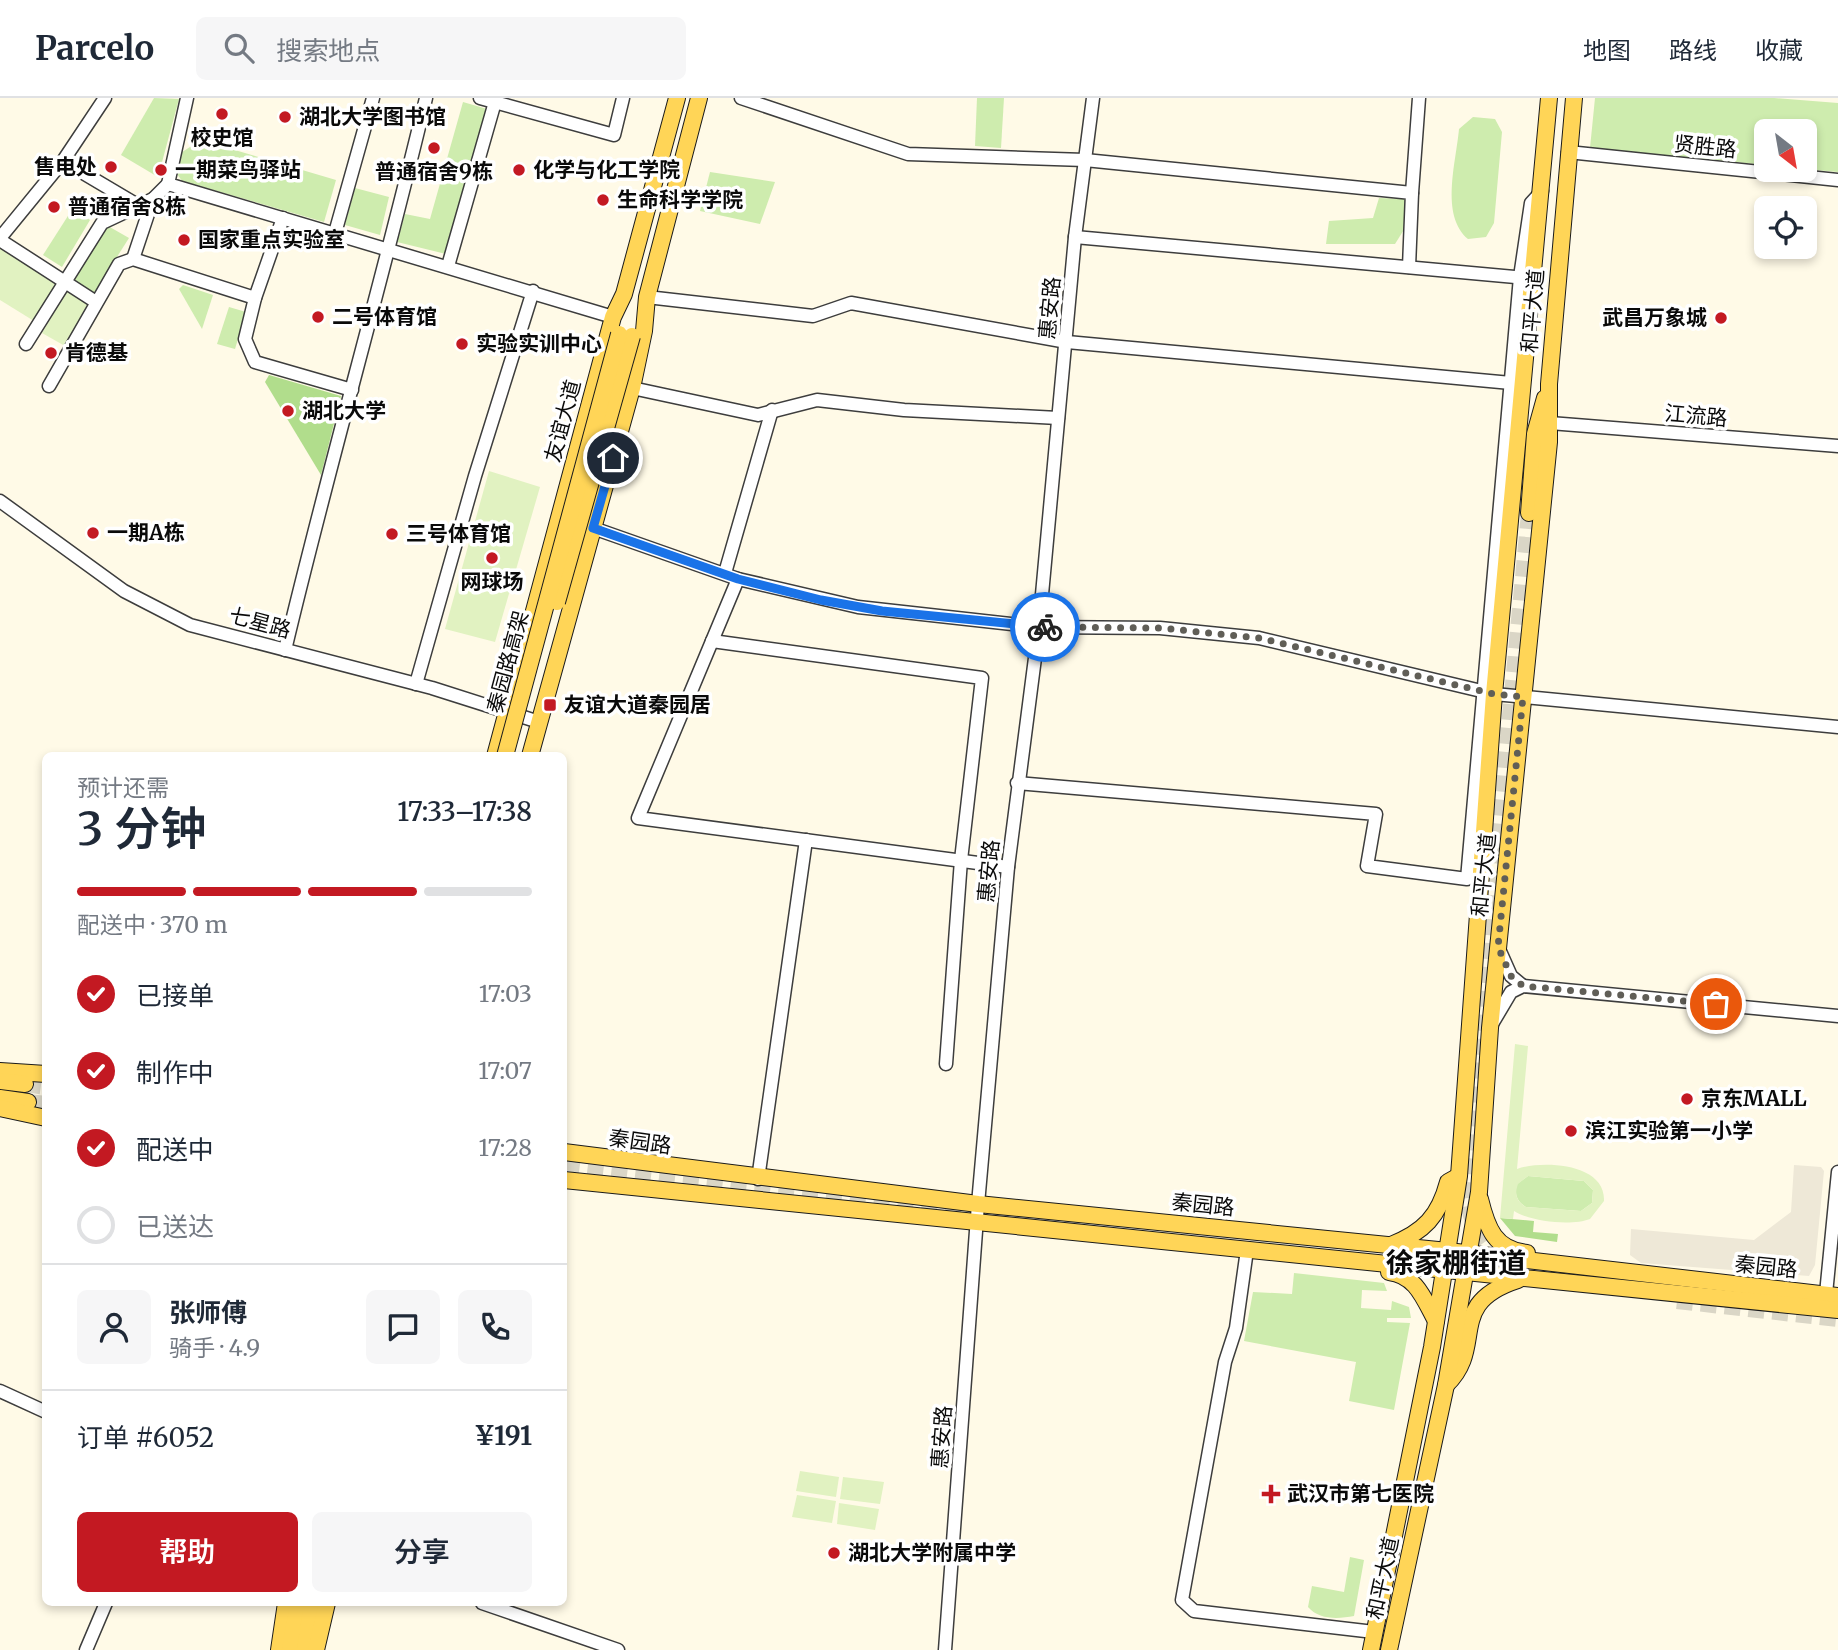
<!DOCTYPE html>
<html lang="zh">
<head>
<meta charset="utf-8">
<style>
	:root { --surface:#fff; --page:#f6f6f7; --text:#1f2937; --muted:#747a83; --line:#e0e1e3; --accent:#c31922 }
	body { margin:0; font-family:Merriweather,"Noto Sans SC",serif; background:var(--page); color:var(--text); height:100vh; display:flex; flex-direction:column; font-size:26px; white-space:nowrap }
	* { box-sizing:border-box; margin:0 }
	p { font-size:23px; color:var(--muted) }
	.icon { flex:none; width:38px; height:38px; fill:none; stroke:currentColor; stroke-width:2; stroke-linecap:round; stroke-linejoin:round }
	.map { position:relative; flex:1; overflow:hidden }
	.sheet { position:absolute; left:42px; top:654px; width:525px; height:854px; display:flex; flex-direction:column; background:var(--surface); border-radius:10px; box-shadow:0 4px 10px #0003 }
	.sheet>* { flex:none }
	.needle { width:46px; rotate:149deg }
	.fabs { position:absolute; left:1754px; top:21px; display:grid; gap:14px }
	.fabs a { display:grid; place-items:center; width:63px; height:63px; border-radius:10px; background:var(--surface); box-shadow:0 4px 10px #0003; font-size:35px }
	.pin { position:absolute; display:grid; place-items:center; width:60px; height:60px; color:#fff; margin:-30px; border:4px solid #fff; border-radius:50%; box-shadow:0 2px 7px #0007 }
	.courier { position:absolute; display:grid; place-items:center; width:70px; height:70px; margin:-35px; border:5px solid #1a73e8; border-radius:50%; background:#fff; color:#222; box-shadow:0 2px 9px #0007 }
	.headline em { font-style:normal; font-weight:600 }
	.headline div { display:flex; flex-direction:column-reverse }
	.headline { display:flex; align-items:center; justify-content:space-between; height:119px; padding:0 35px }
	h1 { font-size:46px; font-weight:600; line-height:52px }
	.bar { display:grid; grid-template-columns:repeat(4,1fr); gap:10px 7px; align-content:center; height:84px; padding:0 35px }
	.bar i { height:9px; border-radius:5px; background:var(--line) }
	.bar .on { background:var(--accent) }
	.bar p { grid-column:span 4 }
	.line { display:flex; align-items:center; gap:18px; padding:0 35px; border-top:2px solid var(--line) }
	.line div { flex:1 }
	.round { display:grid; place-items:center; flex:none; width:74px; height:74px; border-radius:10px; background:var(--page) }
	ol { padding:0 35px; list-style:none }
	li { display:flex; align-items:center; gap:21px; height:77px }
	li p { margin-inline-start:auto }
	li .icon { padding:7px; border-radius:50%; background:var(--accent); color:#fff; stroke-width:4 }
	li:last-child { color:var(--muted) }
	li i { width:38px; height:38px; border:4px solid var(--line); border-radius:50% }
	.cta { display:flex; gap:14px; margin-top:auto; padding:14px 35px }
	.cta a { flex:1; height:80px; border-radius:10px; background:var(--accent); color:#fff; font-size:28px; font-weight:600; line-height:80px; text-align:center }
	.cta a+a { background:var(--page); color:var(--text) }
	header { display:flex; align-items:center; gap:42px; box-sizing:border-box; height:98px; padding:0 35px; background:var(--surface); border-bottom:2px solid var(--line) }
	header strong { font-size:33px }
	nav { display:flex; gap:38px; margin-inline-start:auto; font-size:24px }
	.search { width:490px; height:63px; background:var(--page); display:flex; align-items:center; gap:18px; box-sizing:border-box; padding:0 24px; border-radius:10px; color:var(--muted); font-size:26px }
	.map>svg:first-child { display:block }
	.green { fill:#ceecae }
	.forest { fill:#b1dd8c }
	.pitch { fill:#e1f2c1; fill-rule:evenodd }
	.plaza { fill:#eee8d7 }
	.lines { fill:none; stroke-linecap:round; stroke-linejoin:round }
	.major-tunnel { stroke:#dad6c6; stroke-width:16; stroke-dasharray:16 8; stroke-linecap:butt }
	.minor-casing { stroke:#3d3d3d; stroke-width:15 }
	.major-casing { stroke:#1b1b1b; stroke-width:18 }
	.minor { stroke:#fff; stroke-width:12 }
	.major { stroke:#ffd557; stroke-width:16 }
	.major-bridge-casing { stroke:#1b1b1b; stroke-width:18; stroke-linecap:butt }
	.major-bridge { stroke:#ffd557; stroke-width:16 }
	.done { stroke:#605e57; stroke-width:7; stroke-dasharray:0 12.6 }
	.route { stroke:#1a73e8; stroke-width:9 }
	.poi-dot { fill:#c31922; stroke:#fff; stroke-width:2.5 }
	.labels { text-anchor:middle; stroke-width:7; stroke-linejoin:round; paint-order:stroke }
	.poi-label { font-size:21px; font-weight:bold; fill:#0a0a0a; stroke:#fff; text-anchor:start }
	.street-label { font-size:21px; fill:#0a0a0a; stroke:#fff }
	.district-label { font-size:28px; font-weight:bold; fill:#0a0a0a; stroke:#fff }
</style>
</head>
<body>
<header>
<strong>Parcelo</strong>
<div class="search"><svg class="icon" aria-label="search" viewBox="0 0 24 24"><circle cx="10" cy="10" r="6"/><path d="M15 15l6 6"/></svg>搜索地点</div>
<nav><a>地图</a><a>路线</a><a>收藏</a></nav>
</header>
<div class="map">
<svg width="1838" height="1552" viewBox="0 0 1838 1552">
	<rect width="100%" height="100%" fill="#fffae7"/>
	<g class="green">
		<polygon points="154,0 179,1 158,79 121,57"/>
		<polygon points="977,0 1004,0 1001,50 975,48"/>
		<polygon points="1595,0 1774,0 1838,5 1838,74 1804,71 1804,33 1766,33 1766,67 1590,50"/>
		<polygon points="463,4 487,11 446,156 397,144 405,116 430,121"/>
		<path d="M1473 19 1495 21 1502 34 1494 125 1486 139 1468 141C1440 117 1456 65 1459 31Z"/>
		<polygon points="201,42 336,82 324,124 182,83 175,73 179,56"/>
		<polygon points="710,74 775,84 760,126 700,113"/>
		<polygon points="355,90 389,99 380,137 345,127"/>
		<polygon points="1379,100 1405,101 1405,130 1395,146 1326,146 1329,123 1373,120"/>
		<polygon points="73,110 90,122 62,169 43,157"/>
		<polygon points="108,128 129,140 94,195 73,181"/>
		<polygon points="183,187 213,197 202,231 179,191"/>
		<polygon points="229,209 246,214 235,251 217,246"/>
		<path d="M1528 1078 1584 1083 1593 1092 1592 1105 1581 1113 1526 1109C1517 1104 1514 1096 1517 1086Z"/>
		<polygon points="1294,1175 1384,1185 1387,1193 1362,1192 1361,1210 1391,1212 1392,1203 1409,1209 1411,1220 1387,1220 1387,1224 1410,1225 1394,1312 1349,1303 1356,1264 1244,1243 1253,1194 1292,1196"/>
		<path d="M1350 1459 1364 1462 1354 1518C1338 1521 1319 1522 1308 1509L1312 1488 1344 1494Z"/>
	</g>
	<g class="forest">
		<polygon points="269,277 341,298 321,377 265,284"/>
		<polygon points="1500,1120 1534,1123 1533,1134 1558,1136 1557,1144 1515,1138"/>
	</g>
	<g class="pitch">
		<polygon points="0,147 58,184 34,223 0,202"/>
		<polygon points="68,191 91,205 65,248 42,235"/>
		<polygon points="489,373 540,389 495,544 445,531"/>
		<path d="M1515 946 1528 948 1517 1071C1542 1062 1606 1065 1604 1103L1590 1121C1572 1128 1531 1124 1514 1113L1513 1121 1500 1120ZM1528 1078 1584 1083 1593 1092 1592 1105 1581 1113 1526 1109C1517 1104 1514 1096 1518 1086Z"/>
		<polygon points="800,1373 839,1379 836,1399 796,1393"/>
		<polygon points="843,1379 884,1384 880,1406 840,1401"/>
		<polygon points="797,1397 836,1403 832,1425 792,1419"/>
		<polygon points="839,1405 879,1411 875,1432 837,1426"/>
	</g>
	<polygon class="plaza" points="1794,1067 1821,1069 1824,1073 1815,1167 1809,1178 1641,1165 1630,1157 1631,1131 1754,1142 1791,1114"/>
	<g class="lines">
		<g class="major-tunnel">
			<path d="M1529 415 1466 1088C1468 1131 1490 1165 1532 1177"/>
			<polyline points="25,986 46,989"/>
			<polyline points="28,1004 46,1006"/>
			<polyline points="564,1065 1086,1128"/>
			<polyline points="1677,1203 1838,1221"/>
		</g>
		<g class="minor-casing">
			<g id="minor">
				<polyline points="187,0 168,86 613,219"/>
				<polyline points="480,0 614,37 623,0"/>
				<polyline points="741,0 908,56 1085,62 1412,95 1409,169"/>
				<polyline points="1568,54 1838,82"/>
				<polyline points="63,63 139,108"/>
				<polyline points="1412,95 1419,0"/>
				<polyline points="283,120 255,200 245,241 255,264 352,292"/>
				<polyline points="335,135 373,0"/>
				<polyline points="1075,139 1527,180"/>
				<polyline points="0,140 63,63 105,0"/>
				<polyline points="0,142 96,204"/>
				<polyline points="133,161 153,101 168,86"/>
				<polyline points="448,168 495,4"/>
				<polyline points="647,199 813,218 851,205 1067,244 1511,285"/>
				<polyline points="26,246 102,125 153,101"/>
				<polyline points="49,288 119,166 133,161 255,200"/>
				<polyline points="632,290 758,317 817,302 904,312 1058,320"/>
				<polyline points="1550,325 1838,348"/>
				<polyline points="0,403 124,493 190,527 432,590 539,624"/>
				<polyline points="593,430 738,481 858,509 1039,529 1160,530 1259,540 1494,596 1838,629"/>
				<polyline points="725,475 772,312"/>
				<polyline points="738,481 638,720 1008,769"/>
				<polyline points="712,543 982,580 961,762 946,966"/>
				<path d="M285 552C329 367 382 185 426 0"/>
				<polyline points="416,586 475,378 533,193"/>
				<polyline points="1017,685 1376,716 1367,768 1467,781 1520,179 1531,105 1542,93"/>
				<polyline points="1499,851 1511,878 1523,888"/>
				<polyline points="1492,926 1511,894 1523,888 1838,918"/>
				<polyline points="758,1081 806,742"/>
				<polyline points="1247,1152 1236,1230 1225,1264 1182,1502 1194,1513 1374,1534"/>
				<polyline points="1825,1206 1838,1074"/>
				<polyline points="0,1293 46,1314"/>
				<polyline points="482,1505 618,1552"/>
				<polyline points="86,1552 106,1505"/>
				<polyline points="945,1552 978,1106 1008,769 1039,529 1075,139 1093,0"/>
			</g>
		</g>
		<g class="major-casing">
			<g id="major">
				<polyline points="1529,415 1535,336 1545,300"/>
				<polyline points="495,658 613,219 624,196 677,0"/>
				<polyline points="530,658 632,290 644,233 647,199 699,0"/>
				<polyline points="0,973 46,976"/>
				<polyline points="0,983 25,986"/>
				<polyline points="0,1000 28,1004"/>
				<polyline points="0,1010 46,1020"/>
				<polyline points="564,1054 978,1106 1448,1153 1838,1198"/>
				<polyline points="564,1082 1838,1212"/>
				<path d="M1480 1101C1487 1130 1495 1152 1527 1155"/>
				<path d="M1391 1147C1424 1134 1439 1118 1448 1084L1457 1079"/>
				<path d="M1389 1174C1416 1177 1424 1201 1436 1223"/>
				<path d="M1446 1287C1487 1248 1444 1206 1518 1182"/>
				<polyline points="279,1552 286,1505"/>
				<polyline points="290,1552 298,1505"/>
				<polyline points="305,1552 312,1505"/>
				<polyline points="316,1552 327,1505"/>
				<polyline points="1371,1552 1432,1249 1459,1078 1494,596 1549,0"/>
				<polyline points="1389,1552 1446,1287 1479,1094 1490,930 1549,344 1549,286 1574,0"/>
			</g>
		</g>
		<use href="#minor" class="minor"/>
		<use href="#major" class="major"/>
		<g class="major-bridge-casing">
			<g id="major-bridge">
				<polyline points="557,504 632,238"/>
				<polyline points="505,658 619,236"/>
			</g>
		</g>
		<use href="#major-bridge" class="major-bridge"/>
	</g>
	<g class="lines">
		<polyline class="done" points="1045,529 1160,530 1259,540 1494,596 1523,599 1498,849 1511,878 1523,888 1716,906"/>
		<polyline class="route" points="613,360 593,430 738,481 821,502 882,513 1045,529"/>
	</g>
	<g class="poi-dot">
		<circle cx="222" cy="16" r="7"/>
		<circle cx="285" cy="19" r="7"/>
		<circle cx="434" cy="50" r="7"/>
		<circle cx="111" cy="69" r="7"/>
		<circle cx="161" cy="72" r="7"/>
		<circle cx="519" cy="72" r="7"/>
		<circle cx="603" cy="102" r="7"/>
		<circle cx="54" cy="109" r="7"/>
		<circle cx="184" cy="142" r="7"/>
		<circle cx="318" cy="219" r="7"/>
		<circle cx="1721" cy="220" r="7"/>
		<circle cx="462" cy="246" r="7"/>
		<circle cx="51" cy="255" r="7"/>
		<circle cx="288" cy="313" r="7"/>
		<circle cx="93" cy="435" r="7"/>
		<circle cx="392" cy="436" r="7"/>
		<circle cx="492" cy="460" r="7"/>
		<rect x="543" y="600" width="14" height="14" rx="3.5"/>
		<circle cx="1687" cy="1001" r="7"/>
		<circle cx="1571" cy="1033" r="7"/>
		<path d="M1267.5 1385.5h7v7h7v7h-7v7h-7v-7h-7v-7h7z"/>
		<circle cx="834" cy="1455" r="7"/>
	</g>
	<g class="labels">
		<g class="poi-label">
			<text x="299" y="26">湖北大学图书馆</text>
			<text x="222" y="47" text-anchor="middle">校史馆</text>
			<text x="97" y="76" text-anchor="end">售电处</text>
			<text x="175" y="79">一期菜鸟驿站</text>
			<text x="533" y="79">化学与化工学院</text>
			<text x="434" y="81" text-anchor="middle">普通宿舍9栋</text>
			<text x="617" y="109">生命科学学院</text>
			<text x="68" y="116">普通宿舍8栋</text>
			<text x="198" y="149">国家重点实验室</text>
			<text x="332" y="226">二号体育馆</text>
			<text x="1707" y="227" text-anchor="end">武昌万象城</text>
			<text x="476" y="253">实验实训中心</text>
			<text x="65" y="262">肯德基</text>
			<text x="302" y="320">湖北大学</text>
			<text x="107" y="442">一期A栋</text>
			<text x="406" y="443">三号体育馆</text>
			<text x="492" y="491" text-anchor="middle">网球场</text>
			<text x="564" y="614">友谊大道秦园居</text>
			<text x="1701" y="1008">京东MALL</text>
			<text x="1585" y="1040">滨江实验第一小学</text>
			<text x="1287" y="1403">武汉市第七医院</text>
			<text x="848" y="1462">湖北大学附属中学</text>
		</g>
		<g class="street-label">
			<text transform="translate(1705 49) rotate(6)" y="7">贤胜路</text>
			<text transform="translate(1050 210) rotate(-85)" y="7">惠安路</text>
			<text transform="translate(1533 213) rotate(-85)" y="7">和平大道</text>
			<text transform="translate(1696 318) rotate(5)" y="7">江流路</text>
			<text transform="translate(563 323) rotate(-75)" y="7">友谊大道</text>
			<text transform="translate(260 525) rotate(15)" y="7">七星路</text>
			<text transform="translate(508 564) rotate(-75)" y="7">秦园路高架</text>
			<text transform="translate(989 773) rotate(-85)" y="7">惠安路</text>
			<text transform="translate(1484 777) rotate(-84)" y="7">和平大道</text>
			<text transform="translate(640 1044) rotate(8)" y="7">秦园路</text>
			<text transform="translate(1203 1107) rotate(6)" y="7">秦园路</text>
			<text transform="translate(1766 1169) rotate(6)" y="7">秦园路</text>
			<text transform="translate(942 1339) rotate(-86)" y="7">惠安路</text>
			<text transform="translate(1383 1480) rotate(-78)" y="7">和平大道</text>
		</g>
		<g class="district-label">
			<text x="1456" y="1175">徐家棚街道</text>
		</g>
	</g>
</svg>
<div class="fabs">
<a><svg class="needle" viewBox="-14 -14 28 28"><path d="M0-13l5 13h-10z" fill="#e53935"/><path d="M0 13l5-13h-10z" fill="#747a83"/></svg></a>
<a><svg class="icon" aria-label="locate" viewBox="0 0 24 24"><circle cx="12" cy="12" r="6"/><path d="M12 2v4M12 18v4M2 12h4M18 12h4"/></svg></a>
</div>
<div class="pin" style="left:1716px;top:906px;background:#ea580c"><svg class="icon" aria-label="bag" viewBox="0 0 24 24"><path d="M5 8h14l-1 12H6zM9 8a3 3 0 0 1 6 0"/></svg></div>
<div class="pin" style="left:613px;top:360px;background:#1f2937"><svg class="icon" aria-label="home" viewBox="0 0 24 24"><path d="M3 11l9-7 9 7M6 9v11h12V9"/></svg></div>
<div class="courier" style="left:1045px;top:529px"><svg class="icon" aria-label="bike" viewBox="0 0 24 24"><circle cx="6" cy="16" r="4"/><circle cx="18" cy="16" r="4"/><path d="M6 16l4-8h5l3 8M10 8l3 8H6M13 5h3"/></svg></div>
<section class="sheet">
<div class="headline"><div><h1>3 分钟</h1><p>预计还需</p></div><em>17:33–17:38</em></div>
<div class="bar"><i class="on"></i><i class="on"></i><i class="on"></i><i></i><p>配送中 · 370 m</p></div>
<ol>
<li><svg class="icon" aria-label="check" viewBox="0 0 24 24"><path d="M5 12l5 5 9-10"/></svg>已接单<p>17:03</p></li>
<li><svg class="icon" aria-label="check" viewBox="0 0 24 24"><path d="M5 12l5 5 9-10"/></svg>制作中<p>17:07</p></li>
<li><svg class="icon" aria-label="check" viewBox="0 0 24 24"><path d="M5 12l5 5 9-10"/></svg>配送中<p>17:28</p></li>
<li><i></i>已送达</li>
</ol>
<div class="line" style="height:126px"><a class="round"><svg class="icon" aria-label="person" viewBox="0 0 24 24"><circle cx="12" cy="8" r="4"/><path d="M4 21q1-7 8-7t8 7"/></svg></a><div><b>张师傅</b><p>骑手 · 4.9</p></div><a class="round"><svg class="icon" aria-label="chat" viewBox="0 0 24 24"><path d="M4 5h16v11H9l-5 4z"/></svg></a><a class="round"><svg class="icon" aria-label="phone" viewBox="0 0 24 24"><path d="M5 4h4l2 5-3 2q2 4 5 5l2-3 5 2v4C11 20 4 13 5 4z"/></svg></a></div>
<div class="line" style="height:91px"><div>订单 #6052</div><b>¥191</b></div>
<div class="cta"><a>帮助</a><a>分享</a></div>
</section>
</div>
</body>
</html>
